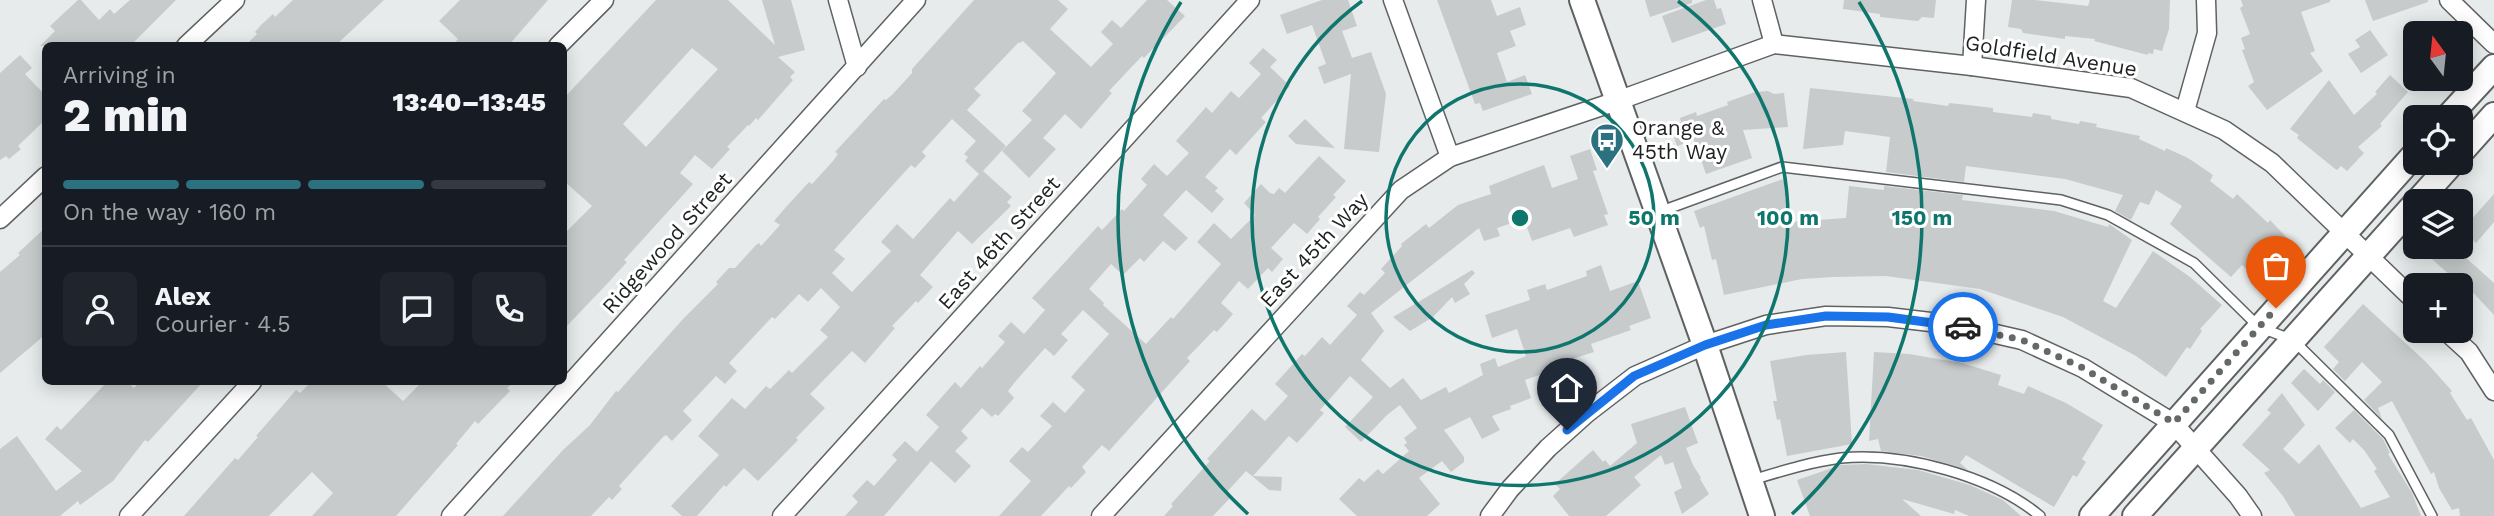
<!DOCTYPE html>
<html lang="en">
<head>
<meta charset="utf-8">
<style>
	:root { --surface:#171b24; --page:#20242c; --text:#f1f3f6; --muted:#9ea1a6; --line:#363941; --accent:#2c7180 }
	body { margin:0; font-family:"Work Sans",sans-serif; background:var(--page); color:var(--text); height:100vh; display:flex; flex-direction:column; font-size:26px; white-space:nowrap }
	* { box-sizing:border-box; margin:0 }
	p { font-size:23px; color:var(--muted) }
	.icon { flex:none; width:38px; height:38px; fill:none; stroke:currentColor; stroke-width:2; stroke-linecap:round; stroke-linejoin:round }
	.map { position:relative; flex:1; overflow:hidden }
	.drawer { position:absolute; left:42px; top:42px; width:525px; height:343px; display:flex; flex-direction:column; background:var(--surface); border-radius:10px; box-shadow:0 4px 18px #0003 }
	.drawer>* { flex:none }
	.needle { width:46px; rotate:345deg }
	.tools { position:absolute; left:2403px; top:21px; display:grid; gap:14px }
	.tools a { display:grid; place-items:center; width:70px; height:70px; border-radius:10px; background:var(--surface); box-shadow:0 4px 18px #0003; font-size:35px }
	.pin { position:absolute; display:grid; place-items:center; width:60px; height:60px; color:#fff; margin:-72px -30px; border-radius:50% 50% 50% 0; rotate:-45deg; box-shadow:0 0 7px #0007 }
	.pin .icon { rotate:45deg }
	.courier { position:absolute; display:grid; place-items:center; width:70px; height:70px; margin:-35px; border:5px solid #1a73e8; border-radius:50%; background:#fff; color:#222; box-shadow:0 2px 9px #0007 }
	.headline em { font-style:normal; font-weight:800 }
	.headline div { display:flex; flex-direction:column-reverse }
	.headline { display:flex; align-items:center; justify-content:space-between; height:119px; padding:0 21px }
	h1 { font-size:46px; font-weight:800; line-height:52px }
	.bar { display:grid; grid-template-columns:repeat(4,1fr); gap:10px 7px; align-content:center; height:84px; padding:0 21px }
	.bar i { height:9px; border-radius:5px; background:var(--line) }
	.bar .selected { background:var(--accent) }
	.bar p { grid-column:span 4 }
	.line { display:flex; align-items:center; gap:18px; padding:0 21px; border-top:2px solid var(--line) }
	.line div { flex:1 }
	.round { display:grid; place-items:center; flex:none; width:74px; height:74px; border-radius:10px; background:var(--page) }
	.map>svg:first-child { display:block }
	.building { fill:#c7cbcc; fill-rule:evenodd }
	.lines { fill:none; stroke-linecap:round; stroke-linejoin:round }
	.lane-casing { stroke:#5e6263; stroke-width:12 }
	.street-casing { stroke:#5e6263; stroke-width:21 }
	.secondary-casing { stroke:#5e6263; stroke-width:28 }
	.lane { stroke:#fff; stroke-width:9 }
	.street { stroke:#fff; stroke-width:18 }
	.secondary { stroke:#fff; stroke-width:24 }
	.done { stroke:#656868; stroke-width:7; stroke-dasharray:0 12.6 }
	.route { stroke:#1a73e8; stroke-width:9 }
	.ring { fill:none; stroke:#0f766e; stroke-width:3.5 }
	.labels { text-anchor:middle; stroke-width:6; stroke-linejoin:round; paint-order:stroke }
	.street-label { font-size:21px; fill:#1f2121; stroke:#fff }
	.poi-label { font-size:21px; fill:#1f2121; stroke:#fff; text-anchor:start }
	.centre { fill:#0f766e; stroke:#fff; stroke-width:3.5 }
	.ring-label { font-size:21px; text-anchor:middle; font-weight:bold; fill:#0f766e; stroke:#fff; stroke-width:6; stroke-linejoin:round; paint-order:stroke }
</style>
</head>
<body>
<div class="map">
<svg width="2494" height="516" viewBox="0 0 2494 516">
	<rect width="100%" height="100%" fill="#e7ebec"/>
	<g class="building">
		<polygon points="78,0 81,0 99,20 110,9 114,14 130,0 176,0 130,46 40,46 55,31 50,26"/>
		<polygon points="293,0 384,0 335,46 245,46 257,34 255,32 261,25 273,14 275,17"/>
		<polygon points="460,0 548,0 508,46 452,46 458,39 439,21"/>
		<path d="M656 0H728L775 45 762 0H791L805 50 778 57 795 72 790 77 793 80 758 120 756 118 749 126 748 125 727 147 730 149 712 169 695 155 680 173 693 184 624 260 627 262 606 285 564 329V234L592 206 564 181V98ZM692 48 718 69 646 147 623 124Z"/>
		<path d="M974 0H1058L1068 9 1050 29 1091 67 1113 44 1101 32 1112 20 1121 28 1147 0H1167L1185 16 1144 58 1142 56 1109 91 1112 93 1081 129 1065 114 1043 138 1056 149 1029 178 1002 151 1032 120 1022 111 1056 73 1023 41 1020 43 1019 42 974 89 981 95 967 110 1006 146 983 171 1012 197 1007 202 1011 206 972 244 958 231 920 275 933 287 918 303 916 301 892 326 895 328 865 363 852 351 810 394 825 408 796 438 798 440 758 481 744 468 726 487 724 485 697 516H682L671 506 719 455 698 436 732 398 745 409 766 386 770 389 789 370 792 373 828 337 820 330 840 307 821 288 808 302 799 294 775 319 772 317 729 363 737 371 725 384 716 376 683 411 692 420 672 441 666 435 663 437 619 486 622 489 612 500 609 497 591 516H503L563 450 590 425 616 391 618 392 683 319 718 284 716 282 729 268H735L756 245 759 243 761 246 780 225 774 221 786 207 809 182 812 184 833 161 838 154 835 152 884 99 886 100 893 94 912 73V69ZM952 119 976 141 964 154 968 157 965 161 979 174 954 202 950 198 913 239 897 224 881 242 891 251 852 292 832 273 845 259 834 250 911 165 915 168 926 156 922 152Z"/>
		<polygon points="1322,0 1348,0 1357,26 1342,31 1352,58 1371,52 1386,94 1379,152 1344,149 1351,74 1324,84 1318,67 1326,64 1312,25 1287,34 1280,15"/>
		<polygon points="1437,0 1491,0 1497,16 1520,7 1526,25 1510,31 1516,46 1497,53 1507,82 1525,75 1532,94 1483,111 1480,103 1475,104"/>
		<polygon points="1645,0 1692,0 1692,3 1650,17"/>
		<polygon points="1706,0 1714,0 1717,9 1721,8 1726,24 1672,43 1662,16"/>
		<polygon points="1844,0 1936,0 1934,18 1922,17 1918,21 1880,17 1880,14 1843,9"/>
		<polygon points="2012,0 2035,0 2088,6 2090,0 2170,0 2169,29 2162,51 2154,49 2153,54 2148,53 2148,55 2094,41 2095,39 2065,36 2065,39 2023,33 2021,29 2008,27"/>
		<polygon points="2241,0 2330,0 2330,2 2301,12 2315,51 2310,53 2323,71 2267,110 2248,86 2254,82 2242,50 2245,49 2241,38 2250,34 2240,8 2243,6"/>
		<polygon points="2365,0 2428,0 2428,2 2373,21"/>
		<polygon points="2370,30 2388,55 2361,73 2348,54 2360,47 2355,40"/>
		<polygon points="1263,48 1277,60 1270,67 1290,86 1261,118 1266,122 1236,155 1230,149 1205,177 1218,188 1215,191 1224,199 1212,213 1186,190 1163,215 1188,238 1175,251 1163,241 1144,262 1140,258 1123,275 1111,264 1089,289 1104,303 1103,305 1146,344 1171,317 1173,319 1221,264 1197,242 1214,223 1231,239 1255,215 1244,203 1261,184 1270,193 1274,194 1279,188 1285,193 1319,156 1346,181 1333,195 1336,197 1318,217 1320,219 1307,234 1294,223 1271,248 1283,259 1272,272 1268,268 1248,289 1239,281 1221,303 1233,314 1217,332 1214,330 1187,358 1190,361 1109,451 1102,445 1082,467 1086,472 1071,488 1069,486 1041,516 999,516 1031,481 1009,461 1022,447 1028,452 1052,426 1040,416 1053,402 1065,413 1085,390 1071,377 1109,334 1083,310 1061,334 1068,340 1054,356 1045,348 1015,382 1008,391 1014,398 998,416 995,414 992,417 982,408 961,431 968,438 955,451 971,466 955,483 931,461 884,516 845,516 858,502 852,496 867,480 874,486 897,460 892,455 905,441 917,452 939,427 926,415 955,382 961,388 980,366 982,368 1005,342 998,336 1011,322 1024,334 1045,310 1032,298 1098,226 1102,230 1122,209 1124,211 1147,185 1141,179 1154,164 1167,176 1189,153 1176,141 1206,107 1212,113 1231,91 1239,98 1261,74 1249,63"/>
		<polygon points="20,55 32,68 25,74 46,96 46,119 18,146 21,149 9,159 6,156 0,160 0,73"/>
		<polygon points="2390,75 2408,92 2380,124 2382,126 2358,147 2364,153 2347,171 2341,166 2337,170 2334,168 2297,138 2299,135 2290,129 2329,80 2354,115 2377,94 2375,92"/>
		<polygon points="1810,88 1914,99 1913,101 1948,106 1949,103 1968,105 1993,108 1993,112 2032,117 2033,113 2051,116 2051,119 2079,124 2080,121 2097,124 2096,127 2140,136 2139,139 2165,151 2166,148 2188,158 2213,175 2210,181 2233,199 2237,194 2268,223 2270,220 2288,239 2254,276 2242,265 2231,277 2170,224 2182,206 2156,190 2149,205 2140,202 2131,220 2115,211 2123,195 2065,179 1966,166 1964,182 1886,172 1890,137 1845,131 1843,145 1803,149"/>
		<polygon points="1768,91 1774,94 1784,93 1788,127 1743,130 1752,158 1706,174 1694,140 1677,146 1670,126 1681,122 1680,118 1696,112 1697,116 1728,105 1727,102 1755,92"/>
		<polygon points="1305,119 1335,148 1296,144 1288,136"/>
		<polygon points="1590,149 1597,170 1593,171 1608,214 1604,215 1608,225 1574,237 1570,228 1532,241 1524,219 1497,228 1500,236 1484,241 1479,228 1371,313 1384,331 1361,360 1390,388 1403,378 1421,400 1446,387 1449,393 1483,375 1480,364 1495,358 1498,367 1526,356 1517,329 1492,338 1485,315 1530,300 1527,290 1545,284 1547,290 1587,276 1586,271 1601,265 1610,291 1638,281 1651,318 1629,326 1631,330 1591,344 1594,352 1566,361 1568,365 1525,380 1531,398 1510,406 1511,409 1492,416 1500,430 1482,439 1470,417 1444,430 1464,457 1464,462 1451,472 1442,461 1419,478 1440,504 1427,516 1357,516 1339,499 1359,478 1364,482 1378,469 1383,474 1409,451 1404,445 1407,443 1404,438 1417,428 1400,405 1387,415 1361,442 1345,427 1373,397 1350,376 1320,410 1324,413 1297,443 1289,436 1253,476 1282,477 1281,491 1269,490 1246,471 1226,493 1231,497 1213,516 1164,516 1173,506 1171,504 1210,461 1207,459 1252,409 1265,421 1288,396 1275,384 1302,354 1305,356 1322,337 1330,345 1357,315 1347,306 1360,292 1364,295 1385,273 1381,269 1402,246 1401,244 1426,224 1429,228 1458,205 1491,194 1489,186 1525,172 1544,165 1552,188 1578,179 1570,156"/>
		<polygon points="1783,179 1789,196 1785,197 1790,222 1846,218 1849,186 1884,190 1884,186 1963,195 1962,200 2054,211 2108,227 2109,224 2132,240 2103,301 2116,308 2153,251 2190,277 2222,305 2200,329 2202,331 2190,349 2187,347 2166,377 2136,356 2063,317 1980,289 1886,276 1833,277 1802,279 1724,295 1716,259 1712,260 1704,226 1700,228 1694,211"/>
		<polygon points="2494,194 2494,222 2476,243 2462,230"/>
		<polygon points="46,227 46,334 0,373 0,272 20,255 18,253"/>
		<polygon points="2418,247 2472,247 2464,256 2494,283 2494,315 2468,287 2466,289"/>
		<polygon points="1472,270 1475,273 1464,284 1470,294 1455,303 1452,297 1433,317 1410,331 1393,317"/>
		<polygon points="2363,304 2426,362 2452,391 2450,393 2467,420 2471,418 2494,460 2494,516 2460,516 2459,508 2452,510 2439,488 2434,472 2431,474 2392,401 2378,408 2382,419 2364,400 2382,382 2362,362 2345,381 2333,369 2339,362 2324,347"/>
		<polygon points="1846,352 1852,444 1787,456 1780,419 1777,420 1773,401 1777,401 1770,361 1806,355"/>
		<polygon points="1874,352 1909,354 1962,363 2001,375 1998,385 2024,394 2028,386 2066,403 2103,425 2082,459 2086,462 2077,477 2073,475 2054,507 1966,455 1960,463 1968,470 1921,456 1881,451 1878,439 1869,441"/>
		<polygon points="2304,369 2320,384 2323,380 2335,392 2318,411 2291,383"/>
		<polygon points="107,382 127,382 134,388 139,382 203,382 148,442 145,440 113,481 80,505 78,501 60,516 0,516 0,449 17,436 56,491 82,471 45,439 57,426 61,430"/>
		<polygon points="311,382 382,382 403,401 422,382 514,382 507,388 510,391 478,424 475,421 456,444 458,445 396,516 312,516 333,493 312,472 269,516 184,516 235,458 238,460 258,437 256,436 296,390 300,393"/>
		<polygon points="2282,393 2305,425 2283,449 2299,464 2319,444 2361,508 2390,497 2374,471 2377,469 2364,450 2353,439 2350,443 2335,428 2354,410 2383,439 2390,453 2388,454 2412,493 2421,516 2295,516 2283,496 2264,473 2270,470 2242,445 2271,413 2267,410"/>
		<polygon points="1685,407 1698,443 1686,448 1693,465 1701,478 1700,479 1709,494 1696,504 1682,514 1674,492 1682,488 1673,462 1665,465 1661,455 1634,477 1641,485 1606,516 1569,516 1553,496 1560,489 1555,484 1593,450 1603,462 1605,460 1610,466 1637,443 1631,424"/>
		<polygon points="1866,464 1918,470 1970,485 2003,500 2021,516 1969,516 1955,510 1954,514 1902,499 1921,516 1810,516 1797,480 1841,465"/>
	</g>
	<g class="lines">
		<g class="lane-casing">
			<g id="lane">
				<polyline points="1659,212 1782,167 2061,200 2108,215 2194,263 2259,327 2293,340 2389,435 2432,516"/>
				<path d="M1752 480C1782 471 1810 462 1841 458 1904 452 1992 476 2040 516"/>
			</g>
		</g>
		<g class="street-casing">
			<g id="street">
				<polyline points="838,0 857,67"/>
				<polyline points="1393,0 1450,157"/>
				<polyline points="1762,0 1774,44"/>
				<polyline points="2449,0 2494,44"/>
				<polyline points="186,46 235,0"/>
				<polyline points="558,46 604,0"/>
				<polyline points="1972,66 1976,0"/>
				<polyline points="2185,111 2207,33 2206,0"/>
				<polyline points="0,219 46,176"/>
				<polyline points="2446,331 2469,352 2494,391"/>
				<polyline points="129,516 252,382"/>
				<polyline points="451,516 916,0"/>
				<polyline points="782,516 1250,0"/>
				<polyline points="1101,516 1401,190 1450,157 1617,101 1774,44 1972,66 2131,88 2224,130 2272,163 2415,301"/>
				<polyline points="1490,516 1510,489 1548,448 1587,413 1635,376 1705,345 1766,325 1826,316 1888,317 1956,325 2022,340 2083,368 2173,423 2238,496 2252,516"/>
			</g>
		</g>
		<g class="secondary-casing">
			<g id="secondary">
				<polyline points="1582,0 1705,345 1762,516"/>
				<polyline points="2448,117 2494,67"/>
				<polyline points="2460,153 2494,115"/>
				<polyline points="2418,201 2452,163"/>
				<polyline points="2092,516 2415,154"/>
				<polyline points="2135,516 2415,204"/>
			</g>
		</g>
		<use href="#lane" class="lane"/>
		<use href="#street" class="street"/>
		<use href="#secondary" class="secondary"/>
	</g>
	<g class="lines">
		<polyline class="done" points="1963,327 2022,340 2083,368 2174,423 2276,308"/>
		<polyline class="route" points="1567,430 1634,376 1705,345 1766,325 1826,316 1888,317 1963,327"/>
	</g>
	<g class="ring">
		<circle cx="1520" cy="218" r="134"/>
		<path d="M1678 1A268 268 0 1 1 1362 1"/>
		<path d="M1248 514A402 402 0 0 1 1181 2M1859 2A402 402 0 0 1 1792 514"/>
	</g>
	<defs>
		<g id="bus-pin" transform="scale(1.75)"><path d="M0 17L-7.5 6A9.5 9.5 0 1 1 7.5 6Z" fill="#2c7180" stroke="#fff"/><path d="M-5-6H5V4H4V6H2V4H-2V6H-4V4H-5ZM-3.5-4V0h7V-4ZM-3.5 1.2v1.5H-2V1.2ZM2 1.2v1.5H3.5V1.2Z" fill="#fff"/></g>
	</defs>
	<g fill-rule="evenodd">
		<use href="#bus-pin" x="1607" y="140"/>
	</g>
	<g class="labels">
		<g class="street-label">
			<text transform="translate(2051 56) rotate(9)" y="7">Goldfield Avenue</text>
			<text transform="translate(667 243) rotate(-48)" y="7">Ridgewood Street</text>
			<text transform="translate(999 243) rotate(-48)" y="7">East 46th Street</text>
			<text transform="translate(1314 250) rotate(-47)" y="7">East 45th Way</text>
		</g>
		<g class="poi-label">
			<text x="1632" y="135">Orange &amp;<tspan x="1632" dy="24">45th Way</tspan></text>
		</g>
	</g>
	<circle cx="1520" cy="218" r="10" class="centre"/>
	<g class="ring-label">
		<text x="1654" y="225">50 m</text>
		<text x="1788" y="225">100 m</text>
		<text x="1922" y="225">150 m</text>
	</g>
</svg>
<div class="tools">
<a><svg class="needle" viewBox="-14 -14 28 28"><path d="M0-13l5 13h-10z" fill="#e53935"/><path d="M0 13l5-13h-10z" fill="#9ea1a6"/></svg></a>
<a><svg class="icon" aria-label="locate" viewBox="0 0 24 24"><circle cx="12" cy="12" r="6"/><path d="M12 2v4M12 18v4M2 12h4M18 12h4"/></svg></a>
<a><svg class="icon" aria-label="layers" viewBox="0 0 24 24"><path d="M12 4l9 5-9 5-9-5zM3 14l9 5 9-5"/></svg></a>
<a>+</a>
</div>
<div class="pin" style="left:2276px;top:308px;background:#ea580c"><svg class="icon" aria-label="bag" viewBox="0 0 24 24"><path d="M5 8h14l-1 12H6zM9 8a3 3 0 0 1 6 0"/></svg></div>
<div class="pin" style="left:1567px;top:430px;background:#1f2937"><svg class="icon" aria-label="home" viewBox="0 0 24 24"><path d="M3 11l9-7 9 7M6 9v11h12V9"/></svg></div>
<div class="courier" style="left:1963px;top:327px"><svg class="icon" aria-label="car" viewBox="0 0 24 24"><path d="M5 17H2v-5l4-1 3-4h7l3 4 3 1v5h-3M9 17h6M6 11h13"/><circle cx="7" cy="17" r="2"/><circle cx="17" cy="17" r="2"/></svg></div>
<section class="drawer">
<div class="headline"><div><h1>2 min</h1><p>Arriving in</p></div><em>13:40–13:45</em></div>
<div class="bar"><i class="selected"></i><i class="selected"></i><i class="selected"></i><i></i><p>On the way · 160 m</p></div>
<div class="line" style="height:126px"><a class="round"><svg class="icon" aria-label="person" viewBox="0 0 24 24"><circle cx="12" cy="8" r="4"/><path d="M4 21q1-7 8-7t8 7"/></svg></a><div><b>Alex</b><p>Courier · 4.5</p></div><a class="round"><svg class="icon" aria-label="chat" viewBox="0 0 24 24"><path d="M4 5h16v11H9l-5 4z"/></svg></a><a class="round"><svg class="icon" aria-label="phone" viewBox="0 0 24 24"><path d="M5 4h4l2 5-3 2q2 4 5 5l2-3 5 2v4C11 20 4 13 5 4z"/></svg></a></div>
</section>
</div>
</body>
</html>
